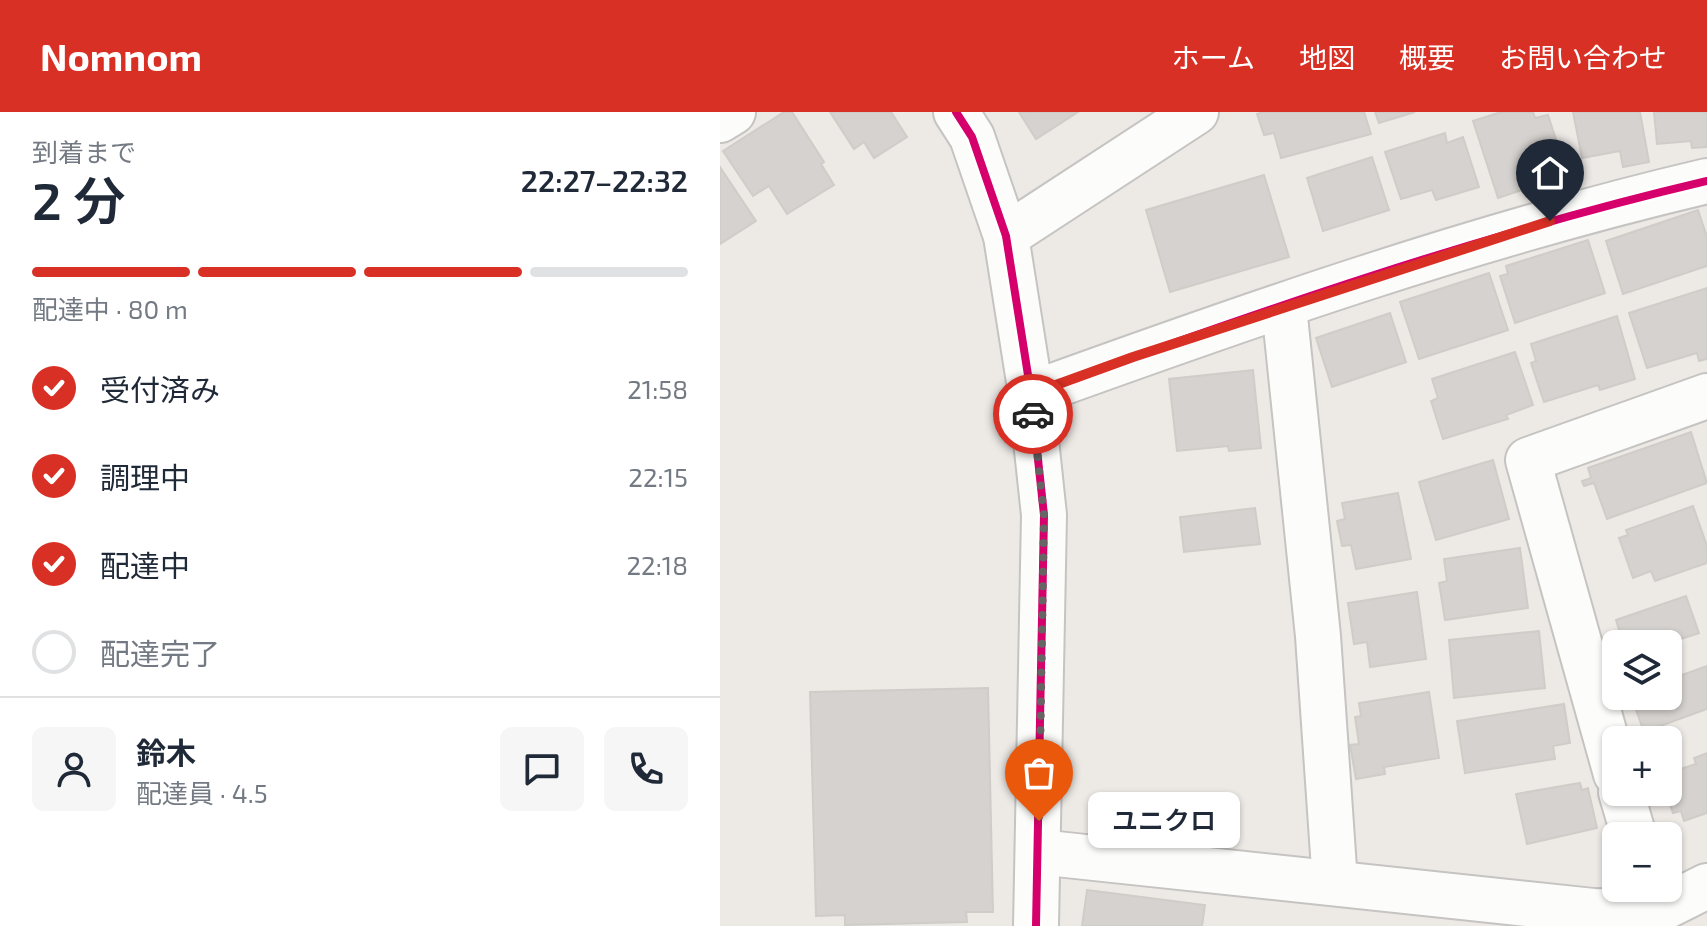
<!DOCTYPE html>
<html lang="ja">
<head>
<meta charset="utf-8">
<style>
	:root { --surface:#fff; --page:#f6f6f7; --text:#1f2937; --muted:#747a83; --line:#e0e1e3; --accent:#d93025 }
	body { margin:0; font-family:"Exo 2","Noto Sans JP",sans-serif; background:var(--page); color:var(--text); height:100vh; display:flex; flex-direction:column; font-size:30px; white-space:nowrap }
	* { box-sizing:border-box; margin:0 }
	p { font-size:26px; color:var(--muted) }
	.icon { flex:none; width:44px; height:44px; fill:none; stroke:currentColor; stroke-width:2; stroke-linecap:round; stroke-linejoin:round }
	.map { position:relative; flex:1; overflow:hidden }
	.details { display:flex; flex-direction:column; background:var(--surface); width:720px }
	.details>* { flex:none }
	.fabs { position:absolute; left:882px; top:518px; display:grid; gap:16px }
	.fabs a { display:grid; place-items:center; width:80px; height:80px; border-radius:12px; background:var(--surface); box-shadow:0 2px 6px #0004; font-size:40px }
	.pin { position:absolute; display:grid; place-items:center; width:68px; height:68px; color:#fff; margin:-82px -34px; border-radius:50% 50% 50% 0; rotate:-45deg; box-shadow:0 0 8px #0007 }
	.pin .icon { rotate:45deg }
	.courier { position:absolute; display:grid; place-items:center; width:80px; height:80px; margin:-40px; border:6px solid #d93025; border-radius:50%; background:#fff; color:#222; box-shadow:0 2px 10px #0007 }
	.bubble { position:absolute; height:56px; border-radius:12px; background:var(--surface); box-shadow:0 2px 6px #0004; font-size:26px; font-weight:600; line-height:56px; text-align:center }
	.overview em { font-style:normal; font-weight:600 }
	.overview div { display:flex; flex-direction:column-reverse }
	.overview { display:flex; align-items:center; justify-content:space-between; height:136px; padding:0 32px }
	h1 { font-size:52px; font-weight:600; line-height:60px }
	.bar { display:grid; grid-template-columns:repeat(4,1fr); gap:12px 8px; align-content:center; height:96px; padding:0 32px }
	.bar i { height:10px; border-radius:6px; background:var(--line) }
	.bar .active { background:var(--accent) }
	.bar p { grid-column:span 4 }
	.line { display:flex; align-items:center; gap:20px; padding:0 32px; border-top:2px solid var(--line) }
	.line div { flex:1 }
	.round { display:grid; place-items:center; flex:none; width:84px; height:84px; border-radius:12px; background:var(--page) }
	ol { padding:0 32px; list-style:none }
	li { display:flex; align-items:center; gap:24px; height:88px }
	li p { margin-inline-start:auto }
	li .icon { padding:8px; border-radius:50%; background:var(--accent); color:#fff; stroke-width:4 }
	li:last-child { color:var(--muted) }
	li i { width:44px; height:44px; border:4px solid var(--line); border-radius:50% }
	header { display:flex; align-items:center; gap:48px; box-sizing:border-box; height:112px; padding:0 40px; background:var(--accent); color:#fff }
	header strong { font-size:38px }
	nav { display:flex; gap:44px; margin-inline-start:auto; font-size:28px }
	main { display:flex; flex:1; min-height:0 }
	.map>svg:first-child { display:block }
	.building { fill:#d5d2cf; stroke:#d0ccc8; stroke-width:2 }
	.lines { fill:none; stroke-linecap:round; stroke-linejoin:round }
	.minor-casing { stroke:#c5c4c2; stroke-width:48 }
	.minor { stroke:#fcfcfb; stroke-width:44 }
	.cycleway-casing { stroke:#fff; stroke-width:13 }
	.cycleway { stroke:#d6006c; stroke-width:8 }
	.done { stroke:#666564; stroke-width:8; stroke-dasharray:0 14.4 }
	.route { stroke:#d93025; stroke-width:10 }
</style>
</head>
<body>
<header>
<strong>Nomnom</strong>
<nav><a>ホーム</a><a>地図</a><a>概要</a><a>お問い合わせ</a></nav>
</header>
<main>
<section class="details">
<div class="overview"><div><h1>2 分</h1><p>到着まで</p></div><em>22:27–22:32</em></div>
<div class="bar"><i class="active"></i><i class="active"></i><i class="active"></i><i></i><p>配達中 · 80 m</p></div>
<ol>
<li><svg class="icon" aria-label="check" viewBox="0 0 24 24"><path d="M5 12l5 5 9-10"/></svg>受付済み<p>21:58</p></li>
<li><svg class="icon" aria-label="check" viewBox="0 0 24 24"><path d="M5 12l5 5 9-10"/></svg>調理中<p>22:15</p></li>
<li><svg class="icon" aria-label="check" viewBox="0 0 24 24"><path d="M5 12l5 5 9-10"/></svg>配達中<p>22:18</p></li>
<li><i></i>配達完了</li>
</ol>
<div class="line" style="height:144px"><a class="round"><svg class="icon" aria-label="person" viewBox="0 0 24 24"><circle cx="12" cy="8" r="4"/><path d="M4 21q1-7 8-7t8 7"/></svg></a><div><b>鈴木</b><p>配達員 · 4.5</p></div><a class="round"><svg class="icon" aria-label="chat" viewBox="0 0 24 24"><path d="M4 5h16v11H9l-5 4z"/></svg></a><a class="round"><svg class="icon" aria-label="phone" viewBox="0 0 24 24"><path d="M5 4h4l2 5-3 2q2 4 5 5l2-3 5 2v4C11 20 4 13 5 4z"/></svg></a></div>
</section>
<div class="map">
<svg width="987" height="814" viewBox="0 0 987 814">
	<rect width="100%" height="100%" fill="#edeae6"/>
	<g class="building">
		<polygon points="64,0 72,0 104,50 101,52 114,73 67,102 49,74 33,84 3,39"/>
		<polygon points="110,0 171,0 187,25 154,46 144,30 134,37"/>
		<polygon points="299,0 358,0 316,27"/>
		<polygon points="543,0 644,0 651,22 561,46 554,21 544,23 537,2"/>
		<polygon points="655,0 695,0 659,11"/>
		<polygon points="781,0 813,0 815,6 828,3 839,37 821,43 829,69 778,86 753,9"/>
		<polygon points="853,0 920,0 929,50 903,55 900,39 862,46"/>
		<polygon points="934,0 987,0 987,35 972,36 971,29 937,32"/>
		<polygon points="725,21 727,31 743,25 759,75 716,88 712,78 681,87 665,40"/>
		<polygon points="652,45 669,98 603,119 587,66"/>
		<polygon points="0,55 36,109 0,132"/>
		<polygon points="544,63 569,145 450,180 426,98"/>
		<polygon points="978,98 987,125 987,154 903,182 886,129"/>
		<polygon points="868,128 885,181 795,211 780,164 788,162 786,154"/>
		<polygon points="769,161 788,218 699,247 680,190"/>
		<polygon points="987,176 987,247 979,249 977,241 927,256 909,201"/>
		<polygon points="670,201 686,250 612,275 596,226"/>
		<polygon points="897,204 915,267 880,278 878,273 824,290 811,251 816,249 811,232"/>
		<polygon points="795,240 813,293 786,303 788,307 723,327 711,289 718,286 712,267"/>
		<polygon points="533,258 541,336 509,339 508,334 457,339 449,267"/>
		<polygon points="971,320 987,371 887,407 874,371 864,374 862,369 871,366 868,356"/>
		<polygon points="773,348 789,407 716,428 699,370"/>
		<polygon points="678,381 691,447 636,457 631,433 622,434 617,409 625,407 622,391"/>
		<polygon points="973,394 987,434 987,451 935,469 931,459 913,466 899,426 908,423 906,418"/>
		<polygon points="535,396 540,432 464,440 460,405"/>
		<polygon points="800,436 808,496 725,508 719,471 727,469 724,447"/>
		<polygon points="697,480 706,547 650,555 647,530 634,532 628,491"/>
		<polygon points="966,484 979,521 946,532 898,532 895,523 900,521 896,508"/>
		<polygon points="819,519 825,576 734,586 729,528"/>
		<polygon points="987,554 987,597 924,620 911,584 948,584 948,568"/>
		<polygon points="268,576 273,800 246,800 247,810 125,813 125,803 96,804 90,580"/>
		<polygon points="709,580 719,646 664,655 665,662 636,667 630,633 639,632 635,605 641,604 639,591"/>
		<polygon points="844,592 850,631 833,634 835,647 745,661 737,609"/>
		<polygon points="987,641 987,701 964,709 961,699 953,701 945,680 949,676 948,661 976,652 974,646"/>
		<polygon points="860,671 862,678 868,676 877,716 807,732 796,682"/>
		<polygon points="367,778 485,793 482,814 362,814"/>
	</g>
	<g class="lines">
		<g class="minor-casing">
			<g id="minor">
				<polyline points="236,0 252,25 286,124 311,282 324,403 316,814"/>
				<polyline points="0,8 13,0"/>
				<polyline points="286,124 476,0"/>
				<polyline points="564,195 598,524 615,771"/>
				<path d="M311 282C532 202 757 123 987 69"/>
				<polyline points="896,662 808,348 987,284"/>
				<polyline points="901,680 914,724"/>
				<polyline points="318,740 873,799 935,800 987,774"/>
			</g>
		</g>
		<use href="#minor" class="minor"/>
		<g class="cycleway-casing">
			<g id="cycleway">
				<polyline points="236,0 252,25 286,124 311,282 324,403 316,814"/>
				<path d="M311 282C532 202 757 123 987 69"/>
			</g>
		</g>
		<use href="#cycleway" class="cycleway"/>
	</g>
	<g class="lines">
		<polyline class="done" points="313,302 324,403 319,709"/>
		<polyline class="route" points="313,302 311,282 413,245 830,109"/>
	</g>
</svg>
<div class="fabs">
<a><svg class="icon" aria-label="layers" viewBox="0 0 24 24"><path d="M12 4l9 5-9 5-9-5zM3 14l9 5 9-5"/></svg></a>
<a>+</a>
<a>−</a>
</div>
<div class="pin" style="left:319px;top:709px;background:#ea580c"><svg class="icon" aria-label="bag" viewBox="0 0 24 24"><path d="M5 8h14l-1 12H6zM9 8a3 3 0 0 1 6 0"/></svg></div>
<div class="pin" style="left:830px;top:109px;background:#1f2937"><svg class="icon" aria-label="home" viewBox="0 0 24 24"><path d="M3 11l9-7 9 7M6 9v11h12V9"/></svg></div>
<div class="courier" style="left:313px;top:302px"><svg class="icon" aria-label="car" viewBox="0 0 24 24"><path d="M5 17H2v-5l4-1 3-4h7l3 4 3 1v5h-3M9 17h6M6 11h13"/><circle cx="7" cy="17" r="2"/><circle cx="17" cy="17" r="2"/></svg></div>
<div class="bubble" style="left:368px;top:680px;width:152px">ユニクロ</div>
</div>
</main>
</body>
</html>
